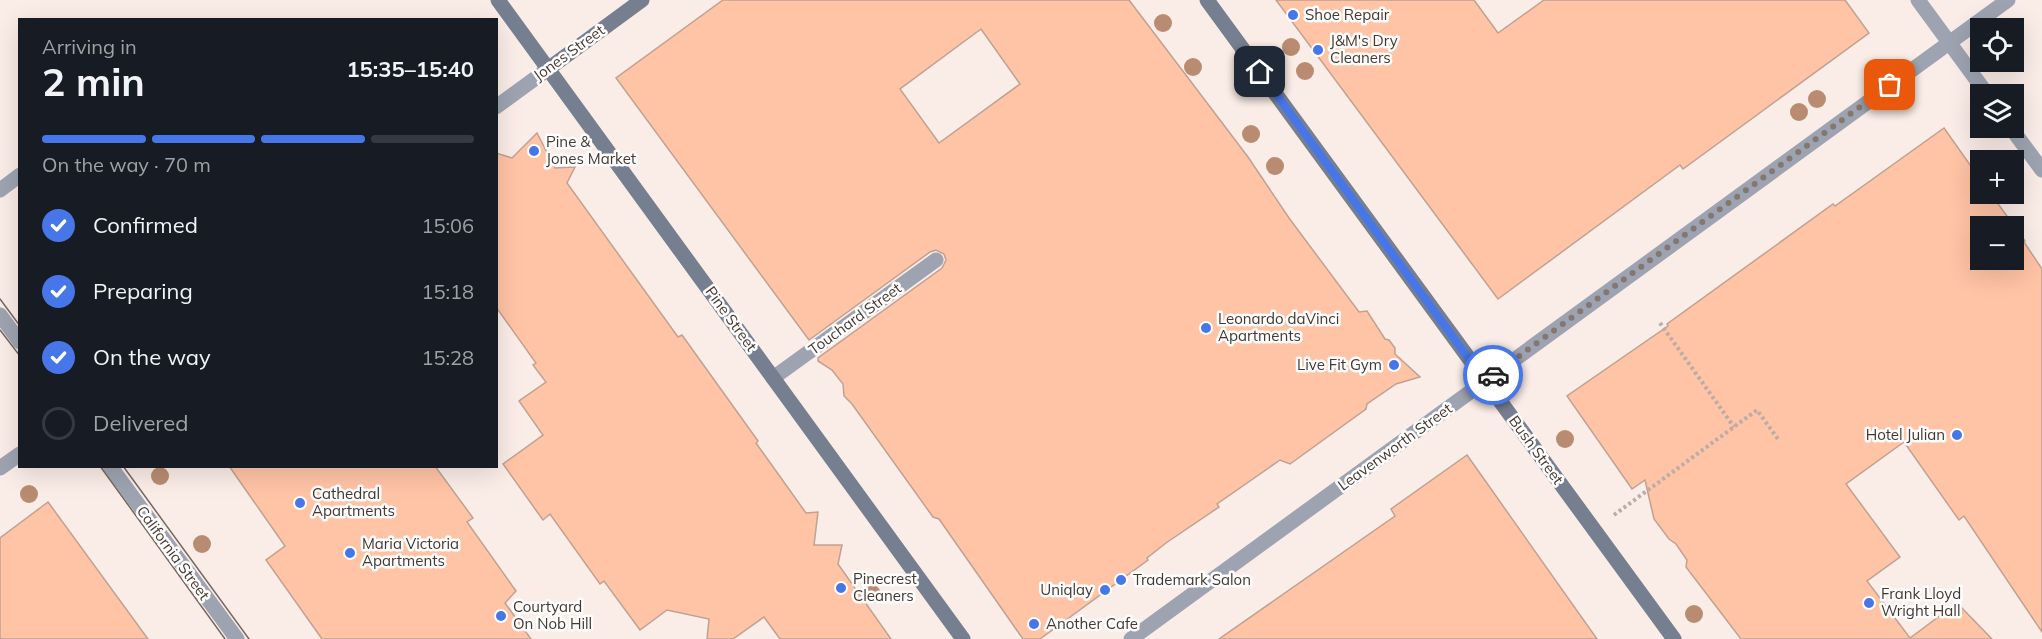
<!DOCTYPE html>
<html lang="en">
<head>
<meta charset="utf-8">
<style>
	:root { --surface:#171b24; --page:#242831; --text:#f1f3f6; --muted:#9ea1a6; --line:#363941; --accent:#4776e8 }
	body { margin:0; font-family:Mulish,sans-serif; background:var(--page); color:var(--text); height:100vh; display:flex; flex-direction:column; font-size:22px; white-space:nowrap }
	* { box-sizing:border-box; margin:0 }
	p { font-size:20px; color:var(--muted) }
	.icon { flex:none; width:33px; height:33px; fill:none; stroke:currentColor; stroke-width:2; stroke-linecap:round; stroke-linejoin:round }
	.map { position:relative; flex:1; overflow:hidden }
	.details { position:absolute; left:18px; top:18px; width:480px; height:450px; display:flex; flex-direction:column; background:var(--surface); border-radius:0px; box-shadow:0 6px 24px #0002 }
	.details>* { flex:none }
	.fabs { position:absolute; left:1970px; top:18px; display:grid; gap:12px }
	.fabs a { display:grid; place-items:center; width:54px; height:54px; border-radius:0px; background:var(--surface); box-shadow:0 6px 24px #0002; font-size:30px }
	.pin { position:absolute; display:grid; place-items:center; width:51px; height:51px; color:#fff; margin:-26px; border-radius:12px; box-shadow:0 3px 9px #0006 }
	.courier { position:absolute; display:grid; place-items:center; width:60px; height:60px; margin:-30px; border:4px solid #4776e8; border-radius:50%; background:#fff; color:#222; box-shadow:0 2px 8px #0007 }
	.summary em { font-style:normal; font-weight:700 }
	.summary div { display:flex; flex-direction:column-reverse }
	.summary { display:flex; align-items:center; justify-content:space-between; height:102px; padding:0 24px }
	h1 { font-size:39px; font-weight:700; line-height:45px }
	.bar { display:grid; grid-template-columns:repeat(4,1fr); gap:9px 6px; align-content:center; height:72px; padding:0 24px }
	.bar i { height:8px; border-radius:4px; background:var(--line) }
	.bar .selected { background:var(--accent) }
	.bar p { grid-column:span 4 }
	ol { padding:0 24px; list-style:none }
	li { display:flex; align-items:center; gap:18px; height:66px }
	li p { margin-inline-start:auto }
	li .icon { padding:6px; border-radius:50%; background:var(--accent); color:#fff; stroke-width:4 }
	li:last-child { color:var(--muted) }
	li i { width:33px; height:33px; border:3px solid var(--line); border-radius:50% }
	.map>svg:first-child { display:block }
	.building { fill:#ffc3a5; stroke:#c0a192; stroke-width:1.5; fill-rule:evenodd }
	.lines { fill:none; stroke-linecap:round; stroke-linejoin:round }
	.path { stroke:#baaca6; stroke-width:4; stroke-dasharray:3 3; stroke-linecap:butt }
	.service { stroke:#9da3b0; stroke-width:15 }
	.minor { stroke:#9da3b0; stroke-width:15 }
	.tertiary { stroke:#9da3b0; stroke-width:15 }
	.secondary { stroke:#767f90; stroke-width:15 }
	.tram { stroke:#756861; stroke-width:1.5 }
	.tree { fill:#b98c71 }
	.done { stroke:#847770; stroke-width:6; stroke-dasharray:0 10.8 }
	.route { stroke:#4776e8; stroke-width:8 }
	.poi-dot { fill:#4776e8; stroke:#fdfdfd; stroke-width:2 }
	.labels { text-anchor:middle; stroke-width:5; stroke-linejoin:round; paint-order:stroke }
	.poi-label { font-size:15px; fill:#453831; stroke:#fdfdfd; text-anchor:start }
	.street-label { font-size:15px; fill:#453831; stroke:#fdfdfd }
</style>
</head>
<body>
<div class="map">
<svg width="2042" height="639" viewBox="0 0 2042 639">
	<rect width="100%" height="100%" fill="#faece6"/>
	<g class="building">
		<path d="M723 0H1129L1248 157 1289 218 1359 312 1367 311 1385 339 1389 340 1395 348V354L1420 377 1396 384 1367 404 1366 409 1290 464 1280 460 1217 504 1219 507 1166 543 1147 558 1148 560 1040 639H1023L939 519 933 517 852 404 844 396 843 384 832 370 818 361V358L942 268 946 260 944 254 936 250 930 252 809 340 616 78ZM981 29 1020 84 939 143 900 89Z"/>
		<polygon points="1276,0 1474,0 1498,33 1544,0 1845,0 1869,33 1683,169 1680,165 1498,299"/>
		<path d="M1944 128 1980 179V194H1991L2025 241 2024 242 2042 269V632L1964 516 1959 520 1904 442 1846 484 1900 557 1867 581 1910 638 1957 603 1992 639H1741L1686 567 1687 560 1676 544 1669 539 1654 519 1645 480 1632 489 1567 396 1668 326 1667 324 1833 204 1835 206ZM1980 226H2013V260H1980Z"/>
		<polygon points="537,133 555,168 575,167 567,183 678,337 682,335 758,441 756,443 806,513 818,512 814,545 842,545 838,564 891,639 780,639 764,617 733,639 707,639 709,619 667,610 640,630 604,581 600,584 550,514 543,520 503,464 543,435 519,401 546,382 533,365 536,363 496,307 496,153 512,158"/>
		<polygon points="1467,455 1597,639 1219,639 1395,516 1391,509"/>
		<polygon points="229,466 435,466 473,518 467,522 516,591 505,603 531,639 322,639 266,560 285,546"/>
		<polygon points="48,502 148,639 0,639 0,538"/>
	</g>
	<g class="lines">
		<g class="path">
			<polyline points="1660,323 1734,427"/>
			<polyline points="1614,515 1757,410 1778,439"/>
		</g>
		<polyline class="service" points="0,190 20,175"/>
		<g class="minor">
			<polyline points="1918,0 1987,94"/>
			<polyline points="2011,128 2042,170"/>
			<polyline points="773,378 936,260"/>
			<polyline points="0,468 20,454"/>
		</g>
		<g class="tertiary">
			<polyline points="496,107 548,69"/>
			<polyline points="0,315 20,342"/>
			<polyline points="110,466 237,639"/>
			<polyline points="1131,639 2008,0"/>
		</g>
		<g class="secondary">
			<polyline points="498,0 963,639"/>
			<polyline points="1207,0 1674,639"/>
			<polyline points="548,69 642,0"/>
		</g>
		<g class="tram">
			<polyline points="0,299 20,326"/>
			<polyline points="0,330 20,356"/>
			<polyline points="100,466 225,639"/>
			<polyline points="123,466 249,639"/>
		</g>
	</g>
	<g class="tree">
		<circle cx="1163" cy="23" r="9"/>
		<circle cx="1291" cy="47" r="9"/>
		<circle cx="1193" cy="67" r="9"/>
		<circle cx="1305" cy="71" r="9"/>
		<circle cx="1817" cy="99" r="9"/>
		<circle cx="1799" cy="112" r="9"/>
		<circle cx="1251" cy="134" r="9"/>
		<circle cx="1275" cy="166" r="9"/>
		<circle cx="1565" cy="439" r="9"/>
		<circle cx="160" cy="476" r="9"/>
		<circle cx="29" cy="494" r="9"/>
		<circle cx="202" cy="544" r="9"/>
		<circle cx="872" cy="594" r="9"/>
		<circle cx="1694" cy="614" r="9"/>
	</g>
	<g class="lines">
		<polyline class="done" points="1493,375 1890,85"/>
		<polyline class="route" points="1260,72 1485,381 1493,375"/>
	</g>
	<g class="poi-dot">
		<circle cx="1293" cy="15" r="6"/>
		<circle cx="1318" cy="50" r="6"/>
		<circle cx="534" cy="151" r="6"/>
		<circle cx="1206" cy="328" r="6"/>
		<circle cx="1394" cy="365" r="6"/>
		<circle cx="1957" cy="435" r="6"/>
		<circle cx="300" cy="503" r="6"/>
		<circle cx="350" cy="553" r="6"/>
		<circle cx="1121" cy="580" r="6"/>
		<circle cx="841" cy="588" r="6"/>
		<circle cx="1105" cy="590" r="6"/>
		<circle cx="1869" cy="603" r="6"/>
		<circle cx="501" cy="616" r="6"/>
		<circle cx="1034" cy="624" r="6"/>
	</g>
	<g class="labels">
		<g class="poi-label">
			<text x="1305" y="20">Shoe Repair</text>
			<text x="1330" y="46">J&amp;M's Dry<tspan x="1330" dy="17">Cleaners</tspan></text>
			<text x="546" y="147">Pine &amp;<tspan x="546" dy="17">Jones Market</tspan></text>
			<text x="1218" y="324">Leonardo daVinci<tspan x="1218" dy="17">Apartments</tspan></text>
			<text x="1382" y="370" text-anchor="end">Live Fit Gym</text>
			<text x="1945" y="440" text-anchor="end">Hotel Julian</text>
			<text x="312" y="499">Cathedral<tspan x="312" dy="17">Apartments</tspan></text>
			<text x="362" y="549">Maria Victoria<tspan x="362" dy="17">Apartments</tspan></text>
			<text x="853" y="584">Pinecrest<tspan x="853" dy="17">Cleaners</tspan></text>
			<text x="1133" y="585">Trademark Salon</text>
			<text x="1093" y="595" text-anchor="end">Uniqlay</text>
			<text x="1881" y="599">Frank Lloyd<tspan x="1881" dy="17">Wright Hall</tspan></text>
			<text x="513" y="612">Courtyard<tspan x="513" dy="17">On Nob Hill</tspan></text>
			<text x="1046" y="629">Another Cafe</text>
		</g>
		<g class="street-label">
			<text transform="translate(569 53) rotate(-36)" y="5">Jones Street</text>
			<text transform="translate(731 319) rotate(54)" y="5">Pine Street</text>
			<text transform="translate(855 319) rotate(-36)" y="5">Touchard Street</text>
			<text transform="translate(1395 447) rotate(-36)" y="5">Leavenworth Street</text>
			<text transform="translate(1536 450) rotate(54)" y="5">Bush Street</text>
			<text transform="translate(173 553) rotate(54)" y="5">California Street</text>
		</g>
	</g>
</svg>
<div class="fabs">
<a><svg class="icon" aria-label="locate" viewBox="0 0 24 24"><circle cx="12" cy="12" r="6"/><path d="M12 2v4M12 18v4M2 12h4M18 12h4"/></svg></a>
<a><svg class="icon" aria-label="layers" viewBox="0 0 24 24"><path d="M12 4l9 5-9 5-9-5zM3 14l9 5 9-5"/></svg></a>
<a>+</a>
<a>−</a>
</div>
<div class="pin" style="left:1890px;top:85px;background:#ea580c"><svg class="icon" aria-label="bag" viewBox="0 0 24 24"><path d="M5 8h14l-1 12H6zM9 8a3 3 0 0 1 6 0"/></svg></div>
<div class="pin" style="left:1260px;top:72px;background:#1f2937"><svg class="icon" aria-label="home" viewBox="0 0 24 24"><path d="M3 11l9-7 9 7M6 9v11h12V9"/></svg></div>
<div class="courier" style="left:1493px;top:375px"><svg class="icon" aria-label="car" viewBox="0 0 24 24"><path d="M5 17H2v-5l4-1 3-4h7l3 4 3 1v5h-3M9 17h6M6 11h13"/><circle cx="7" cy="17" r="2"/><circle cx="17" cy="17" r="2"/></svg></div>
<section class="details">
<div class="summary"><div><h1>2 min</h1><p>Arriving in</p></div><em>15:35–15:40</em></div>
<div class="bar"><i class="selected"></i><i class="selected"></i><i class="selected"></i><i></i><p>On the way · 70 m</p></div>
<ol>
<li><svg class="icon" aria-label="check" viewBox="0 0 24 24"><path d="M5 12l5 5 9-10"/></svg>Confirmed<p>15:06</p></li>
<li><svg class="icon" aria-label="check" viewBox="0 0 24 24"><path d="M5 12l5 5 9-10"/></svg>Preparing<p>15:18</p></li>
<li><svg class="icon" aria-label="check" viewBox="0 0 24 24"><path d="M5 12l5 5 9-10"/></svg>On the way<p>15:28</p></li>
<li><i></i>Delivered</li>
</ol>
</section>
</div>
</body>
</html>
